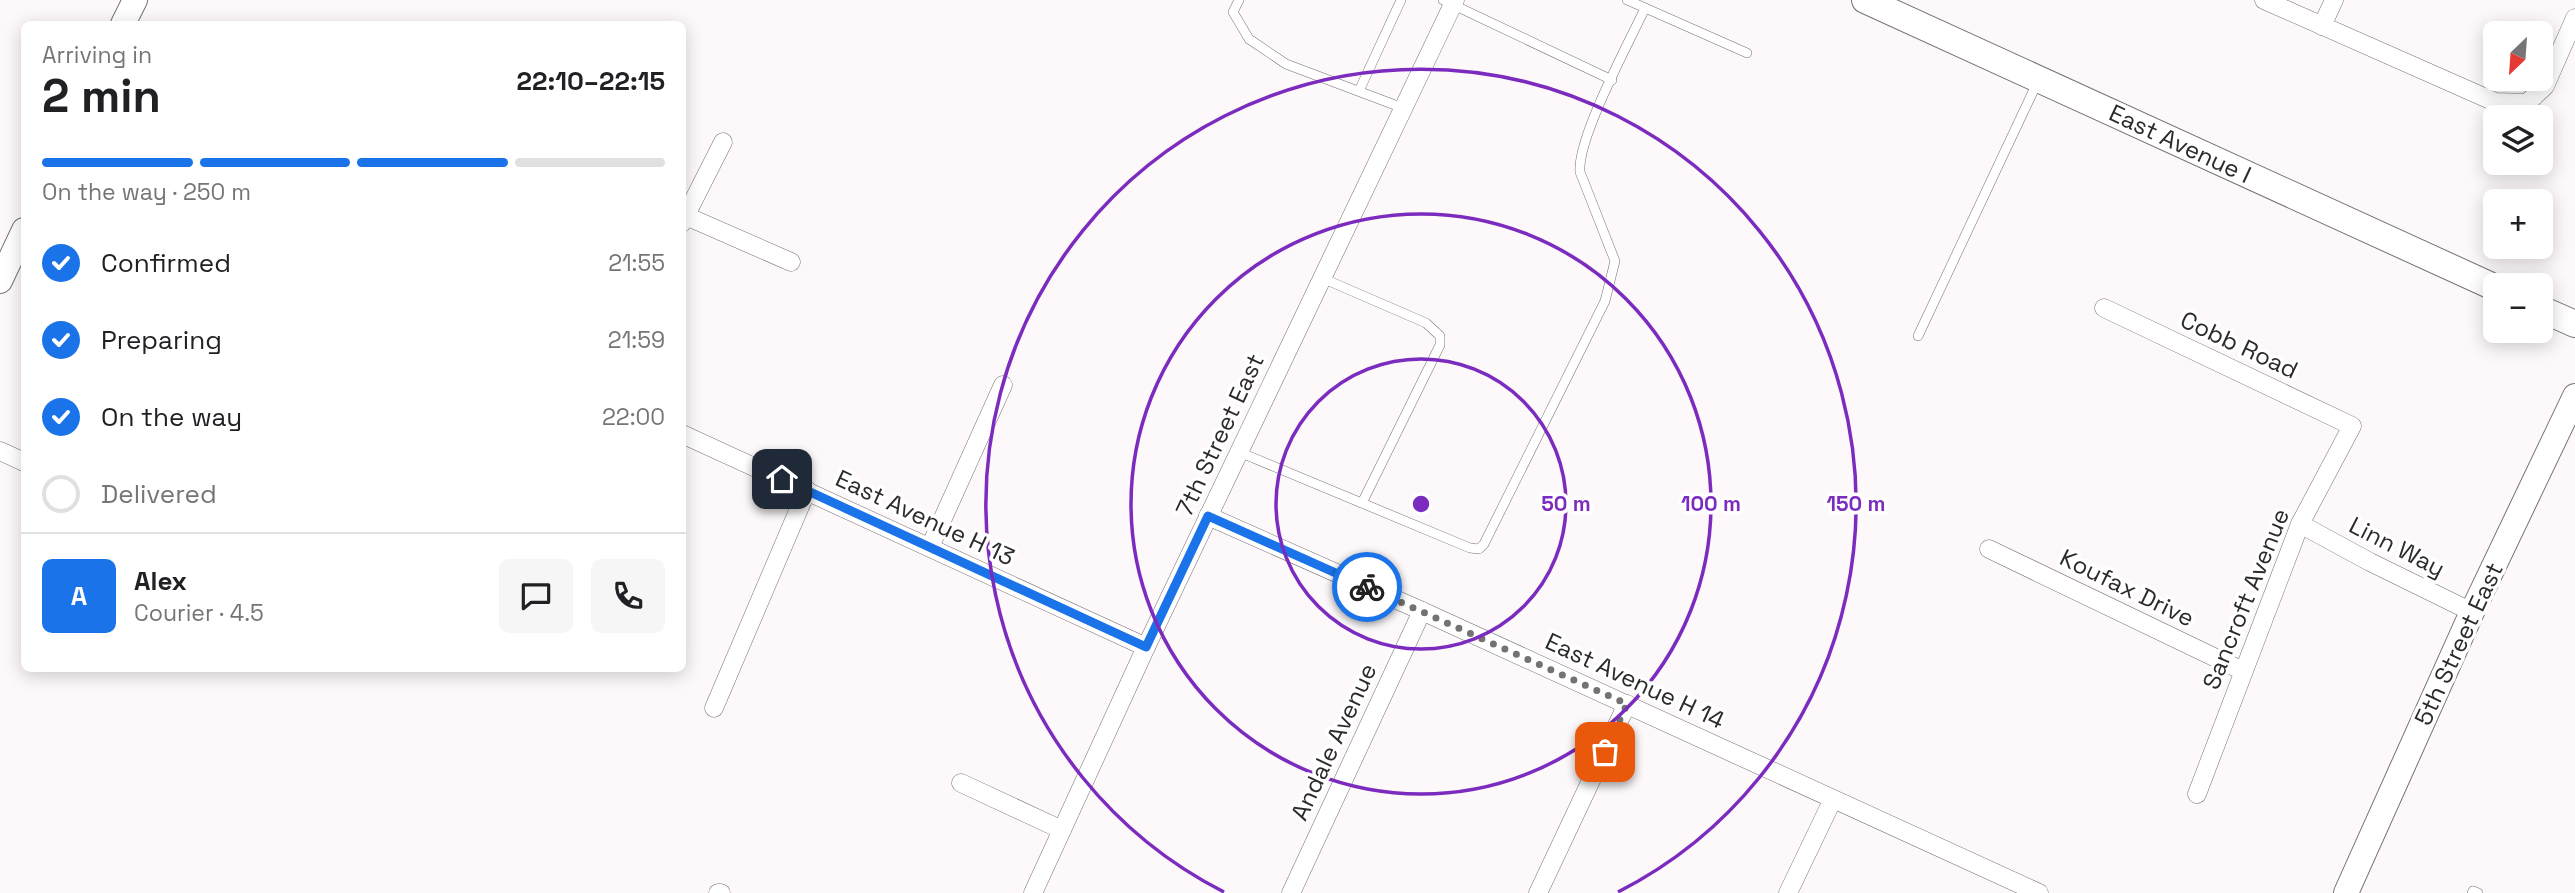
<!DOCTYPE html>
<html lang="en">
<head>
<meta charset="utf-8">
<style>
	:root { --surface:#fff; --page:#f6f6f6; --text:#202124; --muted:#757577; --line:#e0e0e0; --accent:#1a73e8 }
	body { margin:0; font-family:"Space Grotesk",sans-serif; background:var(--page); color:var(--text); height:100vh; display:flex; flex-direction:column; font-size:26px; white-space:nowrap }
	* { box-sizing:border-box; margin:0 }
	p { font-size:23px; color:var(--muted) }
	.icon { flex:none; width:38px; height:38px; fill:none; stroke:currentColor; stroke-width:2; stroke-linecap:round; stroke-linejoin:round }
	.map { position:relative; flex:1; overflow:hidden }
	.details { position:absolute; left:21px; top:21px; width:665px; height:651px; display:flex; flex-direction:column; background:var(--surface); border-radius:10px; box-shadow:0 4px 18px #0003 }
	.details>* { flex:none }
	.needle { width:46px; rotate:205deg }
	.buttons { position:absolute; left:2483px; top:21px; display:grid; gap:14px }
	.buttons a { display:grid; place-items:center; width:70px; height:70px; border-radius:10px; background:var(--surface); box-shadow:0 4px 18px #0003; font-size:35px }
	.pin { position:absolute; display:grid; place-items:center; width:60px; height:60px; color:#fff; margin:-30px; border-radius:14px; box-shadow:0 4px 10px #0006 }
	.courier { position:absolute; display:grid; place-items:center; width:70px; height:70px; margin:-35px; border:5px solid #1a73e8; border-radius:50%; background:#fff; color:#222; box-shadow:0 2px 9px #0007 }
	.head em { font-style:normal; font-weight:700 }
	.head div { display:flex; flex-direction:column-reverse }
	.head { display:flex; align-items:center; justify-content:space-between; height:119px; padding:0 21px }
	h1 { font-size:46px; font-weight:700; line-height:52px }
	.bar { display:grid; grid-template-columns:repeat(4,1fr); gap:10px 7px; align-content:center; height:84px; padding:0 21px }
	.bar i { height:9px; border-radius:5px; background:var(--line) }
	.bar .current { background:var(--accent) }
	.bar p { grid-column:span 4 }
	.line { display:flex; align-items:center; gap:18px; padding:0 21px; border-top:2px solid var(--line) }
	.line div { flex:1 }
	.round { display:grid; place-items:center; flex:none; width:74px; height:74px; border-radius:10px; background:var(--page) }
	ol { padding:0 21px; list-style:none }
	li { display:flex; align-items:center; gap:21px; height:77px }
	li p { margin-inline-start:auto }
	li .icon { padding:7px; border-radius:50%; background:var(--accent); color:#fff; stroke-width:4 }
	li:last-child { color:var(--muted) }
	li i { width:38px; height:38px; border:4px solid var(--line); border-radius:50% }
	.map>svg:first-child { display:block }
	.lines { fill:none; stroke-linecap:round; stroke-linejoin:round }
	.lane-casing { stroke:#777274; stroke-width:10 }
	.street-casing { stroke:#777274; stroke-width:19 }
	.secondary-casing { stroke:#777274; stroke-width:26 }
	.primary-casing { stroke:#777274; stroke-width:28 }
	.lane { stroke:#fff; stroke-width:9 }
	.street { stroke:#fff; stroke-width:18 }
	.secondary { stroke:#fff; stroke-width:24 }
	.primary { stroke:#fff; stroke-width:26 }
	.done { stroke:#757273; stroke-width:7; stroke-dasharray:0 12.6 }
	.route { stroke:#1a73e8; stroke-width:9 }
	.ring { fill:none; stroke:#7b2cbf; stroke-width:3.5 }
	.labels { text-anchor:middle; stroke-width:7; stroke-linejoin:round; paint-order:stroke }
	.street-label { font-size:24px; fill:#2c2a2b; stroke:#fff }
	.centre { fill:#7b2cbf; stroke:#fff; stroke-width:3.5 }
	.ring-label { font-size:21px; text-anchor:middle; font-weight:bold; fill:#7b2cbf; stroke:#fff; stroke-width:7; stroke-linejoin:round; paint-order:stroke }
</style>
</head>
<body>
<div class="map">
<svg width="2575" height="893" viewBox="0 0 2575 893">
	<rect width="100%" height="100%" fill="#fdf8fa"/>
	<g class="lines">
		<g class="lane-casing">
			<g id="lane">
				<polyline points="1239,0 1233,12 1249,39 1286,64 1403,108"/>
				<polyline points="1443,0 1612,80"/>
				<polyline points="1627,0 1747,53"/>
				<polyline points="1359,91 1401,0"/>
				<polyline points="1322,278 1426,323 1440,336 1440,345 1362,503"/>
				<polyline points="1918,336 2038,81"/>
				<path d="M1239 452 1470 548 1479 549 1484 544 1605 301 1615 261 1580 172C1577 138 1629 43 1645 8"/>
				<polyline points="2472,893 2473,891 2478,893"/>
			</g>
		</g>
		<g class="street-casing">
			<g id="street">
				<polyline points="2264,0 2495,102 2527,103 2545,86 2575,18"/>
				<polyline points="2322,26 2334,0"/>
				<polyline points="686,216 791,262"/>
				<polyline points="682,223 723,142"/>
				<polyline points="2104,308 2352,426 2300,524 2197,794"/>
				<polyline points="682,434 1146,647"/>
				<polyline points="0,451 24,462"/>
				<polyline points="1208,516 1422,611 2039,893"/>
				<polyline points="2300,524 2370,562 2472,612"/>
				<polyline points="930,547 1003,385"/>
				<polyline points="1989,549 2243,671"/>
				<polyline points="714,708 807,490"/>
				<polyline points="961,783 1062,830"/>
				<polyline points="718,893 721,893"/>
				<polyline points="1033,893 1146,647 1455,0"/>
				<polyline points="1291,893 1422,611"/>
				<polyline points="1538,893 1627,704"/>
				<polyline points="1788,893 1833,799"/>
			</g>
		</g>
		<g class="secondary-casing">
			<g id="secondary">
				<polyline points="123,24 135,0"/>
				<polyline points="0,281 24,230"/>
				<polyline points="2346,893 2472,612 2575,396"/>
			</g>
		</g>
		<g class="primary-casing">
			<g id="primary">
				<polyline points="1865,0 2496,288"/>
				<polyline points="2541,309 2575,324"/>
			</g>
		</g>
		<use href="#lane" class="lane"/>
		<use href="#street" class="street"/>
		<use href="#secondary" class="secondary"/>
		<use href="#primary" class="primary"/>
	</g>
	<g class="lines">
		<polyline class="done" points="1367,587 1627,704 1605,752"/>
		<polyline class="route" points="782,479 1146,647 1208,516 1367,587"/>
	</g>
	<g class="ring">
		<circle cx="1421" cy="504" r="145"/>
		<circle cx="1421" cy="504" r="290"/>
		<path d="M1224 892A435 435 0 1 1 1618 892"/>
	</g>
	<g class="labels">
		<g class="street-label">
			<text transform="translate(2180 144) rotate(25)" y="8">East Avenue I</text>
			<text transform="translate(2239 345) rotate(25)" y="8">Cobb Road</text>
			<text transform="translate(1220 435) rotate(-65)" y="8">7th Street East</text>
			<text transform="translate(925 518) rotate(25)" y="8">East Avenue H 13</text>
			<text transform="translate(2397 547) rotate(27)" y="8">Linn Way</text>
			<text transform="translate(2127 588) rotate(26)" y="8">Koufax Drive</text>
			<text transform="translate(2246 599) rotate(-68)" y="8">Sancroft Avenue</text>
			<text transform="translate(2459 644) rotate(-65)" y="8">5th Street East</text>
			<text transform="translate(1635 681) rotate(25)" y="8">East Avenue H 14</text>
			<text transform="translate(1334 742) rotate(-65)" y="8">Andale Avenue</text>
		</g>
	</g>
	<circle cx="1421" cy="504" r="10" class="centre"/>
	<g class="ring-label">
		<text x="1566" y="511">50 m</text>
		<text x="1711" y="511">100 m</text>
		<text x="1856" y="511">150 m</text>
	</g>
</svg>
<div class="buttons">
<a><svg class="needle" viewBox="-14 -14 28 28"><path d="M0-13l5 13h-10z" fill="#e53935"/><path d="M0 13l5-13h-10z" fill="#757577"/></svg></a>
<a><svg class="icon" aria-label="layers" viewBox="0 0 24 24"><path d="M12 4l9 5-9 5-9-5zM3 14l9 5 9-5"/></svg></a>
<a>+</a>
<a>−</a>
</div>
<div class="pin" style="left:1605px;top:752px;background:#ea580c"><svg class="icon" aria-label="bag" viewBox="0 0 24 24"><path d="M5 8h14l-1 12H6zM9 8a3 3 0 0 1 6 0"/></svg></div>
<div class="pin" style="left:782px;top:479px;background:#1f2937"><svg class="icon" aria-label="home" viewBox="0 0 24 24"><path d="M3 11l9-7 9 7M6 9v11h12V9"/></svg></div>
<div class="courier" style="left:1367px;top:587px"><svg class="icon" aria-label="bike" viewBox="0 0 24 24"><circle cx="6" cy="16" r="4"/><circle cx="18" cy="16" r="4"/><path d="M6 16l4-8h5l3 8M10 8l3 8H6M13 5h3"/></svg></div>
<section class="details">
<div class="head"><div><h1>2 min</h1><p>Arriving in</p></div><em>22:10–22:15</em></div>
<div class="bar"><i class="current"></i><i class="current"></i><i class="current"></i><i></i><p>On the way · 250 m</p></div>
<ol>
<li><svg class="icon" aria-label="check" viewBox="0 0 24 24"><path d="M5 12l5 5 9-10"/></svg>Confirmed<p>21:55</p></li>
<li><svg class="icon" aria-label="check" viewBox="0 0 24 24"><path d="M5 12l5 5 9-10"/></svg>Preparing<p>21:59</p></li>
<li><svg class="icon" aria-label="check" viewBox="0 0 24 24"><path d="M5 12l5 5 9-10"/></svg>On the way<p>22:00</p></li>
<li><i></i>Delivered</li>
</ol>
<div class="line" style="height:126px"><b class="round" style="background:var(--accent);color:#fff">A</b><div><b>Alex</b><p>Courier · 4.5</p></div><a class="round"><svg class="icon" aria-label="chat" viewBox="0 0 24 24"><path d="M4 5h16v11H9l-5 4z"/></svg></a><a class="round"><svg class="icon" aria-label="phone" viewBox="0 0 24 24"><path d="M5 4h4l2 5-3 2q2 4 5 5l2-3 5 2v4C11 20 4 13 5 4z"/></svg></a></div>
</section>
</div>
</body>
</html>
